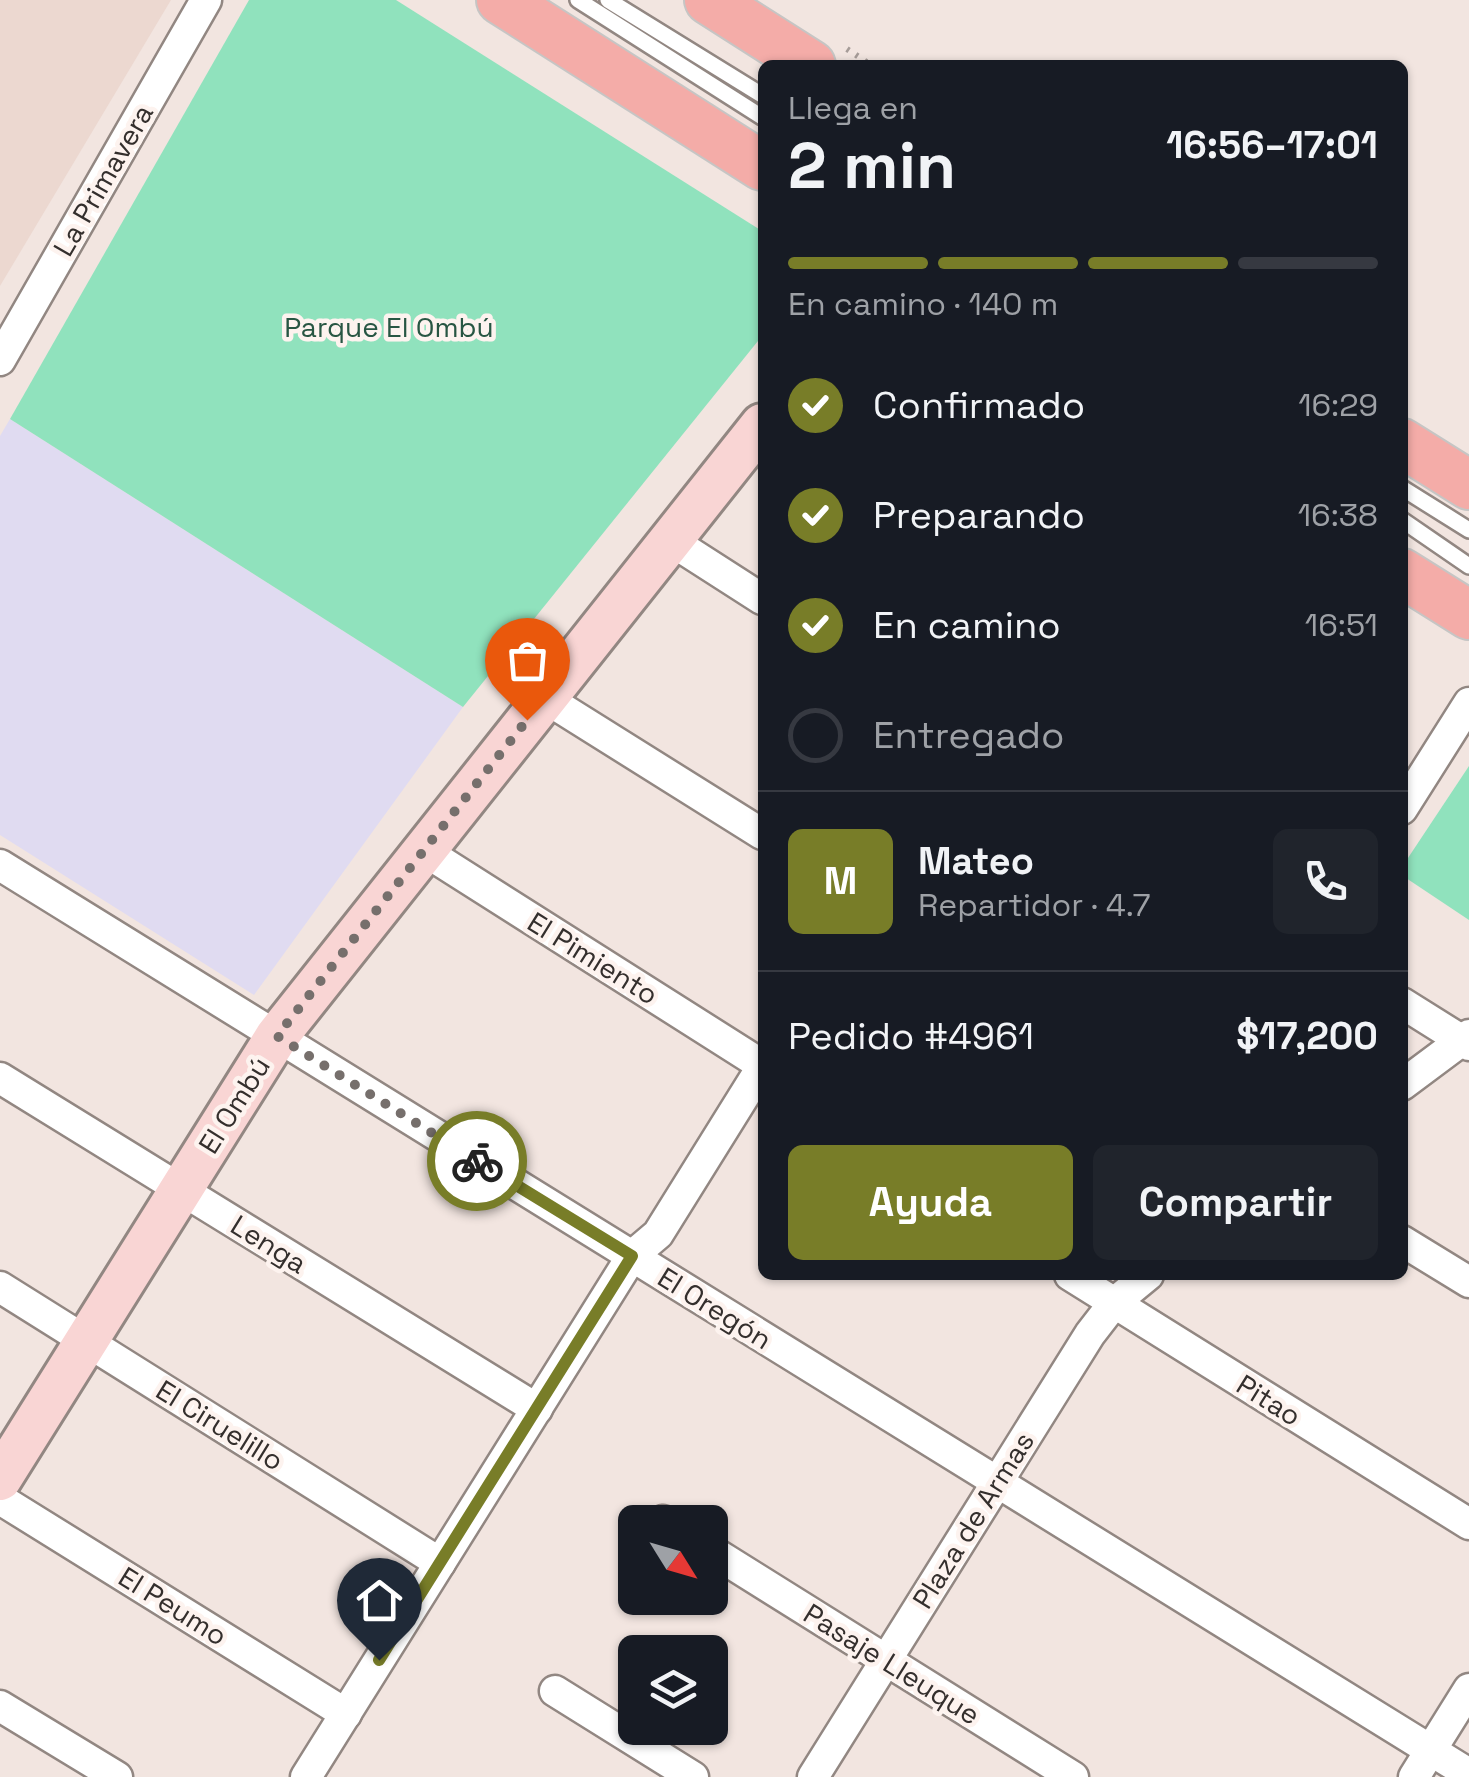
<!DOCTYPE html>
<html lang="es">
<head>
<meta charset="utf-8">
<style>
	:root { --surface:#171b24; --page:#20242c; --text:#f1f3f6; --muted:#9ea1a6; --line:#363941; --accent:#787d28 }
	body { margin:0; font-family:"Space Grotesk",sans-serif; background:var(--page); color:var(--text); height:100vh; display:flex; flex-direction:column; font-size:38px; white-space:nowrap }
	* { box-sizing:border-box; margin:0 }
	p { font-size:32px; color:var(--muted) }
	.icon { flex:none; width:55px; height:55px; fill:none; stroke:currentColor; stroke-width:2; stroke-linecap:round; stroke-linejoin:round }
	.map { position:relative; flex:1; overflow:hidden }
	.panel { position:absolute; left:758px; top:60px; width:650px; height:1220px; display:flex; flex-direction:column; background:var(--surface); border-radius:15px; box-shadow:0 2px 8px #0004 }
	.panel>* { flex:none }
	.needle { width:65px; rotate:127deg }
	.tools { position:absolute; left:618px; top:1505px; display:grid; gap:20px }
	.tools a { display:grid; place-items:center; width:110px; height:110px; border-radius:15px; background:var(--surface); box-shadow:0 2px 8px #0004; font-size:50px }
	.pin { position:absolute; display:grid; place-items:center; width:85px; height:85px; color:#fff; margin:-102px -42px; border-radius:50% 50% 50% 0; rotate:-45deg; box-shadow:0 0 10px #0007 }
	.pin .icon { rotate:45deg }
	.courier { position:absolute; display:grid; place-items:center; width:100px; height:100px; margin:-50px; border:8px solid #787d28; border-radius:50%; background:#fff; color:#222; box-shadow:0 2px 12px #0007 }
	.overview em { font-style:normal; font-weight:600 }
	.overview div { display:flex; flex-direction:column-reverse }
	.overview { display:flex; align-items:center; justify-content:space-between; height:170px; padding:0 30px }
	h1 { font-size:65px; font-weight:600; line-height:75px }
	.bar { display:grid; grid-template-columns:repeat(4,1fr); gap:15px 10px; align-content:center; height:120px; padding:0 30px }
	.bar i { height:12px; border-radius:8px; background:var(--line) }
	.bar .selected { background:var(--accent) }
	.bar p { grid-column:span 4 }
	.line { display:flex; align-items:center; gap:25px; padding:0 30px; border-top:2px solid var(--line) }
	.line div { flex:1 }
	.round { display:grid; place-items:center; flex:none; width:105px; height:105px; border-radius:15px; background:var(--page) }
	ol { padding:0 30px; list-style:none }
	li { display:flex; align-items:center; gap:30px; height:110px }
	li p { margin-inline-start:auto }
	li .icon { padding:10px; border-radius:50%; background:var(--accent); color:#fff; stroke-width:4 }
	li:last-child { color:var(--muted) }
	li i { width:55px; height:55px; border:5px solid var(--line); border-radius:50% }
	.primary-button { display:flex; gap:20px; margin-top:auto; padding:20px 30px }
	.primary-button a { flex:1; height:115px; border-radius:15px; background:var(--accent); color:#fff; font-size:40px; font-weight:600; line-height:115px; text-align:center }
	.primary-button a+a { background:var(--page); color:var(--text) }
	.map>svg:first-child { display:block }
	.built { fill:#ecd8d0 }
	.education { fill:#e0dbf1 }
	.green { fill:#90e2bd }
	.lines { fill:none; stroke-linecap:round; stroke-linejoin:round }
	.lane-casing { stroke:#928782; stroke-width:20 }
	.street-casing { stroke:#928782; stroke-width:35 }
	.secondary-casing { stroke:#928782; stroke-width:48 }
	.primary-casing { stroke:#c6c5c4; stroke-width:52 }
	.path { stroke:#a69c98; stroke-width:6; stroke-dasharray:2.5 8; stroke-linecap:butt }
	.lane { stroke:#fff; stroke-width:15 }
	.street { stroke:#fff; stroke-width:30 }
	.secondary { stroke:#f9d5d4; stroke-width:42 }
	.primary { stroke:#f4aca8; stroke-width:48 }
	.done { stroke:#766f6c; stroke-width:10; stroke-dasharray:0 18 }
	.route { stroke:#787d28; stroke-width:12 }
	.labels { text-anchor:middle; stroke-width:9; stroke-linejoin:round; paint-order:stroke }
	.street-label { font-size:28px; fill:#342f2d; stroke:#fdf3ef }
	.park-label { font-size:28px; fill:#285643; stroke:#fdf3ef }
</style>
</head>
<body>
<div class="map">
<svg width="1469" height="1777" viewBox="0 0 1469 1777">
	<rect width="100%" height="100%" fill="#f2e5e0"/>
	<polygon class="built" points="0,0 171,0 0,286"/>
	<polygon class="education" points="10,419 463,707 254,995 0,835 0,436"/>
	<g class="green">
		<polygon points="249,0 396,0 762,231 762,336 463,707 10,419"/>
		<polygon points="1469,766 1469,920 1403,876 1402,867"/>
	</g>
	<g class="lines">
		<g class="lane-casing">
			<g id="lane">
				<polyline points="578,0 762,117"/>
				<polyline points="608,0 762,95"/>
				<polyline points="1402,488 1469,530"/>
				<polyline points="1402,520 1469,566"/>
			</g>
		</g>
		<g class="street-casing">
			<g id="street">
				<polyline points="0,360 206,0"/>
				<polyline points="670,540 762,599"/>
				<polyline points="545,698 762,834"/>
				<polyline points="1402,809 1469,703"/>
				<polyline points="423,850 762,1065"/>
				<polyline points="0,865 1469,1774"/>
				<polyline points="1402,1003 1469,1045"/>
				<polyline points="0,1078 537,1409"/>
				<polyline points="1402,1085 1469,1035"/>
				<polyline points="1402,1241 1469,1282"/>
				<polyline points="1070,1275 1469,1524"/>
				<polyline points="0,1287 440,1563"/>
				<polyline points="0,1499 346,1714"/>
				<polyline points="663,1521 666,1522"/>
				<polyline points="710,1550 1073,1777"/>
				<polyline points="555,1691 693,1777"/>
				<polyline points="0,1706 117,1777"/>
				<polyline points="306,1777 632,1256 658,1234 762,1067"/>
				<polyline points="813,1777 1090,1334 1114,1303 1148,1275"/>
				<polyline points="1414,1777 1469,1689"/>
			</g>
		</g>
		<g class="secondary-casing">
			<polyline id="secondary" points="0,1479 277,1036 762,425"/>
		</g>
		<g class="primary-casing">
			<g id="primary">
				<polyline points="501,0 762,166"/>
				<polyline points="709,0 811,65"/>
				<polyline points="1402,443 1469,485"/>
				<polyline points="1402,573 1469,615"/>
			</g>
		</g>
		<polyline class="path" points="847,49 871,65"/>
		<use href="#lane" class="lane"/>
		<use href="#street" class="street"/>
		<use href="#secondary" class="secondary"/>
		<use href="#primary" class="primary"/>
	</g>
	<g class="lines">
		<polyline class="done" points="477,1161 277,1036 527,720"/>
		<polyline class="route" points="379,1660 632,1256 477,1161"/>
	</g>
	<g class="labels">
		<g class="street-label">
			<text transform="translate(103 180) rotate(-60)" y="10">La Primavera</text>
			<text transform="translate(593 958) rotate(32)" y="10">El Pimiento</text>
			<text transform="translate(234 1105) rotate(-58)" y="10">El Ombú</text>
			<text transform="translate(269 1244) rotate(32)" y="10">Lenga</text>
			<text transform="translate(715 1308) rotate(32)" y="10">El Oregón</text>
			<text transform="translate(1269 1400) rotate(32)" y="10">Pitao</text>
			<text transform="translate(220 1425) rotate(32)" y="10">El Ciruelillo</text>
			<text transform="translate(973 1520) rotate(-58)" y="10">Plaza de Armas</text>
			<text transform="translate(173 1606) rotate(32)" y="10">El Peumo</text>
			<text transform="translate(892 1664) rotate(32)" y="10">Pasaje Lleuque</text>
		</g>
		<g class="park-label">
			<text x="389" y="337">Parque El Ombú</text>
		</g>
	</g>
</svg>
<div class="tools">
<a><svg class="needle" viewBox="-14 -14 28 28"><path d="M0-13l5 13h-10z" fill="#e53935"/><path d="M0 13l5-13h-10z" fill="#9ea1a6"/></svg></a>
<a><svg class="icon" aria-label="layers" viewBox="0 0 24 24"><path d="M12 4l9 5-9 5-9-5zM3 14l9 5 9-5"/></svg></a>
</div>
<div class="pin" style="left:527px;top:720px;background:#ea580c"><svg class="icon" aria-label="bag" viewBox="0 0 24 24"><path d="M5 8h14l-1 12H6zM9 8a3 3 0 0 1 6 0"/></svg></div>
<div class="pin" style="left:379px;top:1660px;background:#1f2937"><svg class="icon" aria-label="home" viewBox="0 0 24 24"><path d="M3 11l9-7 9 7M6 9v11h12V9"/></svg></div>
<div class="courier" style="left:477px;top:1161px"><svg class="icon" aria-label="bike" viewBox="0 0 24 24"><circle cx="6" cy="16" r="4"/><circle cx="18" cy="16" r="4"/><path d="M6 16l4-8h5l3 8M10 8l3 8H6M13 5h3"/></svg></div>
<section class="panel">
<div class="overview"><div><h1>2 min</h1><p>Llega en</p></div><em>16:56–17:01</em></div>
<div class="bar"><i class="selected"></i><i class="selected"></i><i class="selected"></i><i></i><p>En camino · 140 m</p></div>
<ol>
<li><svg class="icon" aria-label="check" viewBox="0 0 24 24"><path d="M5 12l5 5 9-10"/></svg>Confirmado<p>16:29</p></li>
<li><svg class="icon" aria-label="check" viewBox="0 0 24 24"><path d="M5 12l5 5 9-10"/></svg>Preparando<p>16:38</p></li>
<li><svg class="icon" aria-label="check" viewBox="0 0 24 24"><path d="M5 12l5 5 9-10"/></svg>En camino<p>16:51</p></li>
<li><i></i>Entregado</li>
</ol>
<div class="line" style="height:180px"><b class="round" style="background:var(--accent);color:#fff">M</b><div><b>Mateo</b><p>Repartidor · 4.7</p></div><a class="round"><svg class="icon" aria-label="phone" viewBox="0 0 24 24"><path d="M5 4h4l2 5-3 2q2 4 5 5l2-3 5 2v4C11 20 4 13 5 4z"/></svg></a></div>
<div class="line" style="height:130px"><div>Pedido #4961</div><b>$17,200</b></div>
<div class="primary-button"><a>Ayuda</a><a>Compartir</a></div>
</section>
</div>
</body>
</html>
